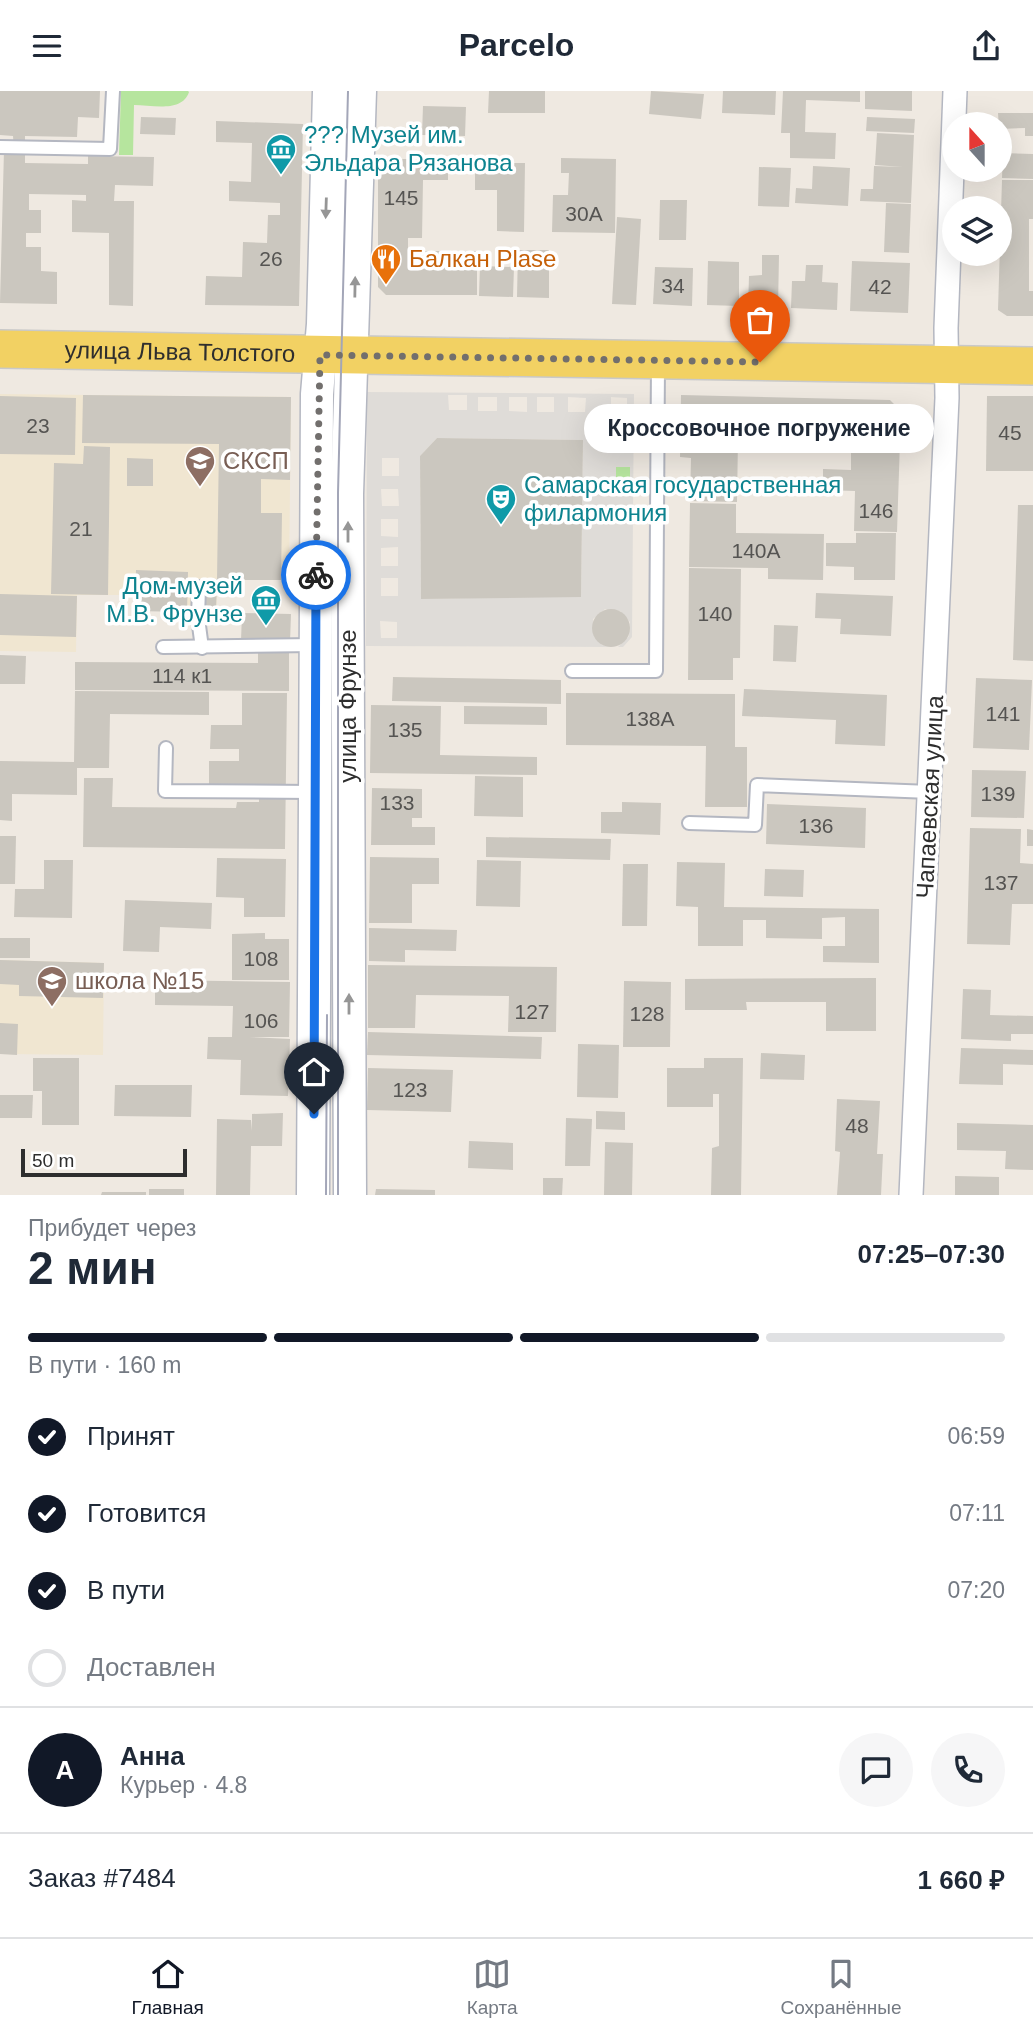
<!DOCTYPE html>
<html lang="ru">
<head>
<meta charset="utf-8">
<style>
	:root { --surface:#fff; --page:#f6f6f7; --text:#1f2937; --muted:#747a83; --line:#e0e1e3; --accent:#111827 }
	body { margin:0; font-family:Helvetica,sans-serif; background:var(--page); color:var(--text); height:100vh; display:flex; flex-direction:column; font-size:26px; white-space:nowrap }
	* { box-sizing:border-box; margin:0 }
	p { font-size:23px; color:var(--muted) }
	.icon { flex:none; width:38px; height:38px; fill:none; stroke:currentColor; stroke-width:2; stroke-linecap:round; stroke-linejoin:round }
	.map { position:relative; height:1104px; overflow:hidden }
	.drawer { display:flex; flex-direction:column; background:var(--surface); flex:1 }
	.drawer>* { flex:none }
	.needle { width:46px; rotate:339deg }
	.fabs { position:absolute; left:942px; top:21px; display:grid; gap:14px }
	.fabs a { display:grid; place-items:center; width:70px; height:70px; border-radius:50%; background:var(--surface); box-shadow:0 7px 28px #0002; font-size:35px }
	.scale { position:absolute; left:21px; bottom:18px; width:166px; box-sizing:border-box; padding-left:7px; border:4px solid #2e2e2e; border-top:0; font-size:19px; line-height:24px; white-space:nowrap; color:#2e2e2e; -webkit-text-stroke:5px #fff; paint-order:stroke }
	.pin { position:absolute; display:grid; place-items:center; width:60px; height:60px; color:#fff; margin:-72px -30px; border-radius:50% 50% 50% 0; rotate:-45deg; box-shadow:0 0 7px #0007 }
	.pin .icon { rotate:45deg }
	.courier { position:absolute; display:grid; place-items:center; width:70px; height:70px; margin:-35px; border:5px solid #1a73e8; border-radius:50%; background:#fff; color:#222; box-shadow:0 2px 9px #0007 }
	.bubble { position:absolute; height:49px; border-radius:24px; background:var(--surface); box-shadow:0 7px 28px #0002; font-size:23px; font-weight:800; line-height:49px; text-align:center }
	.overview em { font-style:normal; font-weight:800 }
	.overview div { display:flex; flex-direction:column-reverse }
	.overview { display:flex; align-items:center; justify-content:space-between; height:119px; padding:0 28px }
	h1 { font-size:46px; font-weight:800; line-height:52px }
	.bar { display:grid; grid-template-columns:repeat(4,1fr); gap:10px 7px; align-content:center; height:84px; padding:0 28px }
	.bar i { height:9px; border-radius:5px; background:var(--line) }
	.bar .active { background:var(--accent) }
	.bar p { grid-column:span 4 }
	.line { display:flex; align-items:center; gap:18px; padding:0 28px; border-top:2px solid var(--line) }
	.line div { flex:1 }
	.round { display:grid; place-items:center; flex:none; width:74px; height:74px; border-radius:37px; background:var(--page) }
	ol { padding:0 28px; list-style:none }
	li { display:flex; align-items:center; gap:21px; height:77px }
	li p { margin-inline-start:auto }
	li .icon { padding:7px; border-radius:50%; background:var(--accent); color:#fff; stroke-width:4 }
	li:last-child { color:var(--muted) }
	li i { width:38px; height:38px; border:4px solid var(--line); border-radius:50% }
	header { display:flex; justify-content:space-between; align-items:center; height:91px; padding:0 28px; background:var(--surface); font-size:32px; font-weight:800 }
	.menu { display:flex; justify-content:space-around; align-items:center; height:98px; border-top:2px solid var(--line); background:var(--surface); font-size:19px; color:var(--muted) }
	.menu a { display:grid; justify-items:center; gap:4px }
	.menu .active { color:var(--accent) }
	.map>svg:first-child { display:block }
	.education { fill:#f0e6d1 }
	.green { fill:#b6e59e }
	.plaza { fill:#dfdcd8; fill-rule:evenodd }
	.building { fill:#cbc7bf }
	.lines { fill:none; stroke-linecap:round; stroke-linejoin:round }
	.service-casing { stroke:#b4b7c1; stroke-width:16 }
	.minor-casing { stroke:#b4b7c1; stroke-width:26 }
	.secondary-casing { stroke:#b4b7c1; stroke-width:35 }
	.primary-casing { stroke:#c9c9c9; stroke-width:40 }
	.service { stroke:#fff; stroke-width:12 }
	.minor { stroke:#fff; stroke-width:23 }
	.secondary { stroke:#fff; stroke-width:32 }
	.primary { stroke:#f2d163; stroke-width:37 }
	.tram { stroke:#a3a6b8; stroke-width:2 }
	.oneway { fill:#969696 }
	.done { stroke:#726f6d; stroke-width:7; stroke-dasharray:0 12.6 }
	.route { stroke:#1a73e8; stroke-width:9 }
	.labels { text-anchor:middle; stroke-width:7; stroke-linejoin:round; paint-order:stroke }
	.number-label { font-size:21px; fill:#555452 }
	.culture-label { font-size:24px; fill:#0d838f; stroke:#fff; text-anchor:start }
	.food-label { font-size:24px; fill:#c56008; stroke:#fff; text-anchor:start }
	.street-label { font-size:24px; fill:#2e2e2e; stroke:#fff }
	.education-label { font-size:24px; fill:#785e54; stroke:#fff; text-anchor:start }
</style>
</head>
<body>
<header><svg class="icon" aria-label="menu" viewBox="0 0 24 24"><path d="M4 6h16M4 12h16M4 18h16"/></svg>Parcelo<svg class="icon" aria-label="share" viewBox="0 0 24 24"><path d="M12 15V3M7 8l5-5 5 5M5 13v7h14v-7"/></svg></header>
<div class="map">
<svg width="1033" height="1104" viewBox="0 0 1033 1104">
	<rect width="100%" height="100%" fill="#efe9e1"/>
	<g class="education">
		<polygon points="0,303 291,306 289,489 218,489 216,520 135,520 135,504 77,504 76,561 0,560"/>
		<polygon points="0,869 104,872 103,964 0,963"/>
	</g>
	<g class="green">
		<path d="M121 0H188L189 1C182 22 152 14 134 14L133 64H119Z"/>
		<rect x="616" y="376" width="14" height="26"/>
	</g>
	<path class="plaza" d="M367 301 634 303 632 546 623 556 366 555ZM448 304H467V319H449ZM478 306H497V320H478ZM509 306H527V321L509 320ZM537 306H554V321H537ZM568 306 586 307 585 321H568ZM611 306 627 307V321L611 322ZM617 345 631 346 630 362H617ZM437 347 583 349 581 505 421 508 420 365ZM382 367H399V385H382ZM616 376H630V402L616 401ZM381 398H398L399 415H382ZM381 428H398V446L381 445ZM398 456V475H381V457ZM381 487H398V505H381ZM605 518 620 520 630 531 629 545 618 556 602 554 594 545 593 528ZM380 530 397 531V547H381Z"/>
	<g class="building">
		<polygon points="0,0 100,0 99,27 78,26 77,46 25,45 25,72 88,73 88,65 154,66 153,95 115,94 114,110 134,110 133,215 109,214 109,142 72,141 72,109 86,110 86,104 29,103 29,119 41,119 41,142 26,142 26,156 41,156 41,180 57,181 57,213 0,212 4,59 14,59 13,45 0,44"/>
		<polygon points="489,0 545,0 545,22 488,22"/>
		<polygon points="651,0 704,3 701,28 649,23"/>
		<polygon points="723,0 776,0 775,24 722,22"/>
		<polygon points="783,0 860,0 860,11 806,9 805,41 836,42 835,68 790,67 790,42 781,42"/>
		<polygon points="865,0 912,0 912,20 865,18"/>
		<polygon points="423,15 466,16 465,45 422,44"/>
		<polygon points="998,22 1033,22 1033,45 1025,45 1025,37 999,38"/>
		<polygon points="141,26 176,27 175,44 140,43"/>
		<polygon points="867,26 915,28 914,42 866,40"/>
		<polygon points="216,30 303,33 299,215 205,214 206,185 242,186 243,151 267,152 268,124 280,124 280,112 229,110 229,90 251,91 252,52 216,51"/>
		<polygon points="877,42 914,44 911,112 860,110 861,98 873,98 874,75 903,76 875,74"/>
		<polygon points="1003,62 1033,63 1033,88 1002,87"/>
		<polygon points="561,67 616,68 615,142 552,141 553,104 568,104 569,82 561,82"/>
		<polygon points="378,68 448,68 448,89 423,89 422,147 408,147 408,160 477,160 477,204 386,204 378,196"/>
		<polygon points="475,72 525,72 524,141 497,140 497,99 475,99"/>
		<polygon points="813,75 850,77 848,115 795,112 796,97 812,98"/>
		<polygon points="759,76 791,77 789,116 758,115"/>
		<polygon points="1002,89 1033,89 1033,128 1029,128 1029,200 1033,200 1033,225 1007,225 998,219"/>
		<polygon points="660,109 687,109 686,149 659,149"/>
		<polygon points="886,112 911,113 909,162 884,161"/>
		<polygon points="617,126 641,128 636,214 612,213"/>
		<polygon points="518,159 549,159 549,207 517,206"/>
		<polygon points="762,164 779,164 778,217 748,217 749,185 762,184"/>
		<polygon points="708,170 739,171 739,215 707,214"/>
		<polygon points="852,170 910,172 908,222 850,220"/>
		<polygon points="806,174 823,174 822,191 838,192 837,219 791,217 792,190 805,190"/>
		<polygon points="480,175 514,176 513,206 479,205"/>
		<polygon points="655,176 693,177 692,215 653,213"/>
		<polygon points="83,304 291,306 290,389 261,388 261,422 282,422 281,489 217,489 219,353 82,352"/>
		<polygon points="681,304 890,309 901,320 897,441 854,440 855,400 823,399 823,378 851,379 851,349 738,347 737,411 690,410 691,367 680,366"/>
		<polygon points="0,305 76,307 75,364 0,363"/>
		<polygon points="987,305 1033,305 1033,380 986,380"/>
		<polygon points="437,347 583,349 581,506 421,508 420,365"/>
		<polygon points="84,355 110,356 108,504 51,503 54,372 83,373"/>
		<polygon points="127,367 153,368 153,395 127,395"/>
		<polygon points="690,412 736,413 736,442 824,443 823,489 768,488 768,477 689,476"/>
		<polygon points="1018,414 1033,414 1033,570 1013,569"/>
		<polygon points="856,442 896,442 895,489 854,489 854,476 826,475 826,452 856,452"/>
		<polygon points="689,477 741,478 740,567 733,567 733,589 688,589"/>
		<polygon points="136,479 188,481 187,521 135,520"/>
		<polygon points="201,488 217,488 216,520 200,520"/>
		<polygon points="816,502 893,505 891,545 840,543 841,528 815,527"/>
		<polygon points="0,503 77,505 76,546 0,544"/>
		<circle cx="611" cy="537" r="19"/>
		<polygon points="242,522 291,523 290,551 241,550"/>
		<polygon points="774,534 798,535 796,571 773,570"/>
		<polygon points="258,562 289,562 289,600 75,599 75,571 258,572"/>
		<polygon points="0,564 26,565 25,593 0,593"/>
		<polygon points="393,586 561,589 561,613 392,610"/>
		<polygon points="976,587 1032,589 1029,659 973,657"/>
		<polygon points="744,598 887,604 885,655 835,653 836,629 742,625"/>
		<polygon points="75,600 209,601 209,624 110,623 109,677 77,677 77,704 12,703 12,730 0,729 0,670 74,671"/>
		<polygon points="242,602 287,602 285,758 83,756 84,687 113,687 112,716 236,717 237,711 259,711 259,696 209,696 209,670 239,670 239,658 210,658 211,634 242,634"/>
		<polygon points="566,602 735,603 735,656 747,656 747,716 705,716 706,655 566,654"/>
		<polygon points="371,614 441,615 440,664 537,666 537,684 370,682"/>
		<polygon points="464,615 547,616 547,634 464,633"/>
		<polygon points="972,679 1026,680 1024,727 971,726"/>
		<polygon points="475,685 523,686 523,726 474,725"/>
		<polygon points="372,697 422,698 422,727 412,727 412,736 435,736 435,754 371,754"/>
		<polygon points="622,711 661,712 660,744 601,742 601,721 622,721"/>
		<polygon points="767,713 866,717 865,757 766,753"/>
		<polygon points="970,737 1021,738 1020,772 1033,773 1033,813 1012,813 1010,854 967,853"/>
		<polygon points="1027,738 1033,739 1033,755 1027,755"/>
		<polygon points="0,745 16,745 15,793 0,793"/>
		<polygon points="486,746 611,748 610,769 486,766"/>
		<polygon points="370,766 439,767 439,793 412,793 412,832 369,832"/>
		<polygon points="217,767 286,768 285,826 244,826 244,807 216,806"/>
		<polygon points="44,769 73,769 72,827 14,826 15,798 44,798"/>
		<polygon points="477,769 521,770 520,816 476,815"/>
		<polygon points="677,771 725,772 724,816 879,818 879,872 823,871 823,855 845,855 845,826 822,827 822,848 766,847 766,829 743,829 743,855 698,855 698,816 676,815"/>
		<polygon points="623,773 648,773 647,835 622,835"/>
		<polygon points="765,778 804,779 803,806 764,805"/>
		<polygon points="125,809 212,812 211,838 160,836 159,861 123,860"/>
		<polygon points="369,837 457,839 456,860 405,859 405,871 369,870"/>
		<polygon points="265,842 265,848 289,848 289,889 232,889 232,843"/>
		<rect x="0" y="847" width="30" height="20"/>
		<polygon points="0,869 104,872 103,907 19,905 19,894 0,893"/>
		<polygon points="368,874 557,876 556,941 508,941 509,905 416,904 415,937 368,937"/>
		<polygon points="876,887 876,940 826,940 826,911 746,911 747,919 685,919 685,888"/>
		<polygon points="155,889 290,891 289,946 249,946 290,948 288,1005 240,1004 241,969 207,968 208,946 232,946 233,915 155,914"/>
		<polygon points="624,890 671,891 670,956 623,956"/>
		<polygon points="963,898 991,899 990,924 1033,925 1033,943 1011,943 1011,950 961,948"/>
		<polygon points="0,932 18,933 17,964 0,963"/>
		<polygon points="368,941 542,946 541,968 367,964"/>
		<polygon points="578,953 619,954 618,1007 577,1006"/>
		<polygon points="961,957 1033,959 1033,974 1003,973 1003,994 959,993"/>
		<polygon points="761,962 805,964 804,989 760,988"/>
		<polygon points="33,967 79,967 79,1034 42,1034 42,1000 33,1000"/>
		<polygon points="704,967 743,967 741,1104 711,1104 712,1057 719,1055 719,1003 713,1003 713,1016 667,1016 667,977 704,977"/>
		<polygon points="368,977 453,979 451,1021 367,1019"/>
		<polygon points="115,994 192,994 191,1026 114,1025"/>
		<polygon points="0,1004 33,1004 32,1027 0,1027"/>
		<polygon points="837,1008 880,1010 877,1063 883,1063 881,1104 837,1104 840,1061 835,1060"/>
		<polygon points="596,1020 625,1021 625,1039 596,1038"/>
		<polygon points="283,1022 282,1055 251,1055 250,1104 216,1104 217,1028 251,1029 252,1040 252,1023"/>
		<polygon points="566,1027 592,1028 590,1075 565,1075"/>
		<polygon points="957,1032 1033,1034 1033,1079 1005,1078 1006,1060 957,1059"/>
		<polygon points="469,1050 513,1052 513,1079 468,1077"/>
		<polygon points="605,1051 633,1052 632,1104 604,1104"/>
		<polygon points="955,1085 999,1086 999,1104 955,1104"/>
		<polygon points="543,1087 563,1087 562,1104 543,1104"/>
		<rect x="149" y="1098" width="35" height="6"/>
		<polygon points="376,1098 435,1099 435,1104 375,1104"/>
		<polygon points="102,1101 146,1101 146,1104 101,1104"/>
	</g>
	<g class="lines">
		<g class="service-casing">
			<g id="service">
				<polyline points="0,56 110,58 113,0"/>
				<polyline points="199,496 198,527 202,557"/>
				<polyline points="163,556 315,554"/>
				<polyline points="572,580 656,580 658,272"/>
				<polyline points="166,657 165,700 314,701"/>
				<polyline points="689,732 755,734 757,694 930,701"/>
			</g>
		</g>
		<g class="minor-casing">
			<polyline id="minor" points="911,1104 947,307 946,237 955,0"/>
		</g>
		<g class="secondary-casing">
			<g id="secondary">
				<polyline points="313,1104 317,303 323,233 329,0"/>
				<polyline points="350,1104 347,403 360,0"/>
			</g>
		</g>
		<g class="primary-casing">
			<g id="primary">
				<path id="s1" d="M0 258 1033 275"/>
			</g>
		</g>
		<use href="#service" class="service"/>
		<use href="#minor" class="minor"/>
		<use href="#secondary" class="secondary"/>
		<use href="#primary" class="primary"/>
		<g class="tram">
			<polyline points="326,1104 327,924"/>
			<polyline points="338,1104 338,402 348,0"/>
		</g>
	</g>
	<defs><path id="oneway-solid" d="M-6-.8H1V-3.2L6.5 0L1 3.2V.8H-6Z" transform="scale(1.75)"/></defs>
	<g class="oneway">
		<use href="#oneway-solid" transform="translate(326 117) rotate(92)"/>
		<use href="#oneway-solid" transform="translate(355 196) rotate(-89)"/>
		<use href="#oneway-solid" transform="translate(348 441) rotate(-90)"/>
		<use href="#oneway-solid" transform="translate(349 913) rotate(-90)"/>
	</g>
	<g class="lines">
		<polyline class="done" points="316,484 320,264 760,271"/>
		<polyline class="route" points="314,1023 316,484"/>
	</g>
	<defs>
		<g id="museum-pin" transform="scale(1.575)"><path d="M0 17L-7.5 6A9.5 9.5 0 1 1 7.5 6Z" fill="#0f9aa8" stroke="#fff"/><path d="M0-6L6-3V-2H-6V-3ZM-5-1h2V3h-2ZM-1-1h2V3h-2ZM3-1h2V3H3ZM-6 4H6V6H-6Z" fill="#fff"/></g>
		<g id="restaurant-pin" transform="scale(1.575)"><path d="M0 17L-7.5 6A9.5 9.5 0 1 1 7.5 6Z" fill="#e8710a" stroke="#fff"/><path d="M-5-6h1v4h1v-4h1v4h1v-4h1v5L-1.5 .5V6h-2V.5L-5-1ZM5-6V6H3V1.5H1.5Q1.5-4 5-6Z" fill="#fff"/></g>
		<g id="university-pin" transform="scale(1.575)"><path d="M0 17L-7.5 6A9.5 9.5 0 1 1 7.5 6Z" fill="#8d6e63" stroke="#fff"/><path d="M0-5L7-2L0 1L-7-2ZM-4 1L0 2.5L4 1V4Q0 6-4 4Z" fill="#fff"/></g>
		<g id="theatre-pin" transform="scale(1.575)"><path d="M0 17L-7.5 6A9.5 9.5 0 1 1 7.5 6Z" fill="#0f9aa8" stroke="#fff"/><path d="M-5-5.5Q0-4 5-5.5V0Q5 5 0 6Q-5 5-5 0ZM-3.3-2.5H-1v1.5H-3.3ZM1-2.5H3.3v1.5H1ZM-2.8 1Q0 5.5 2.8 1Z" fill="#fff"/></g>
		<g id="school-pin" transform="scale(1.575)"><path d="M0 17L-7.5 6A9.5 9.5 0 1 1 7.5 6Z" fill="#8d6e63" stroke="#fff"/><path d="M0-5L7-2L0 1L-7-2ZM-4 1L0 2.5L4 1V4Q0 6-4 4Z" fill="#fff"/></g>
	</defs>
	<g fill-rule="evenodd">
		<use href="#museum-pin" x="281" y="58"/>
		<use href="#restaurant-pin" x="386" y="168"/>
		<use href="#university-pin" x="200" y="370"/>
		<use href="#theatre-pin" x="501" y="408"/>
		<use href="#museum-pin" x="266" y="509"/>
		<use href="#school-pin" x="52" y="890"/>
	</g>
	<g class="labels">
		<g class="number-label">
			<text x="401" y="114">145</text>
			<text x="584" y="130">30А</text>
			<text x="271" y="175">26</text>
			<text x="673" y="202">34</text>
			<text x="880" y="203">42</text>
			<text x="38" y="342">23</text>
			<text x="1010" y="349">45</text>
			<text x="876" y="427">146</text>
			<text x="81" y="445">21</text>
			<text x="756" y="467">140А</text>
			<text x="715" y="530">140</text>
			<text x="182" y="592">114 к1</text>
			<text x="1003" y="630">141</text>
			<text x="650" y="635">138А</text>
			<text x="405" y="646">135</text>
			<text x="998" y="710">139</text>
			<text x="397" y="719">133</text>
			<text x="816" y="742">136</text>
			<text x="1001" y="799">137</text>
			<text x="261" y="875">108</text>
			<text x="532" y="928">127</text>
			<text x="647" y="930">128</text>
			<text x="261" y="937">106</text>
			<text x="410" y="1006">123</text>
			<text x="857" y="1042">48</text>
		</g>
		<g class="culture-label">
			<text x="304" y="52">??? Музей им.<tspan x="304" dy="28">Эльдара Рязанова</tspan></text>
			<text x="524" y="402">Самарская государственная<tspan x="524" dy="28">филармония</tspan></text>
			<text x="243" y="503" text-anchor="end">Дом-музей<tspan x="243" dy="28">М.В. Фрунзе</tspan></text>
		</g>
		<g class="food-label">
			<text x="409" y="176">Балкан Plase</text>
		</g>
		<g class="street-label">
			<text dy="8" stroke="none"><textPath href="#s1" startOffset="180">улица Льва Толстого</textPath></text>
			<text transform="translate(348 615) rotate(-90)" y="8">улица Фрунзе</text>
			<text transform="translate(930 706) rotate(-87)" y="8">Чапаевская улица</text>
		</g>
		<g class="education-label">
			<text x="223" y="378">СКСП</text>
			<text x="75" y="898">школа №15</text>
		</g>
	</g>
</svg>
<div class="fabs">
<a><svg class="needle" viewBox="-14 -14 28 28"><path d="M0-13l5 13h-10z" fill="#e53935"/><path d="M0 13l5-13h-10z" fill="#747a83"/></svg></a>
<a><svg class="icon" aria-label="layers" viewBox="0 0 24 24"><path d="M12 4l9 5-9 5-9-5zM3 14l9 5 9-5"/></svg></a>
</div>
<div class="scale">50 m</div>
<div class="pin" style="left:760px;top:271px;background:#ea580c"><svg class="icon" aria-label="bag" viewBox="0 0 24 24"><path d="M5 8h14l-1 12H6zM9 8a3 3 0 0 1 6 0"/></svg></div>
<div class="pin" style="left:314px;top:1023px;background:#1f2937"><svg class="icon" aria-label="home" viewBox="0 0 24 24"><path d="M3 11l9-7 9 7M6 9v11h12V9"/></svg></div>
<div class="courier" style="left:316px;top:484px"><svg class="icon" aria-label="bike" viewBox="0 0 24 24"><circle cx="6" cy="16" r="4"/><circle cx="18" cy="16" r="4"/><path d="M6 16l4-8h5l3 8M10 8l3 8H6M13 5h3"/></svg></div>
<div class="bubble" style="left:584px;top:313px;width:350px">Кроссовочное погружение</div>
</div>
<section class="drawer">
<div class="overview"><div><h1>2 мин</h1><p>Прибудет через</p></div><em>07:25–07:30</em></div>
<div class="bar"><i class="active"></i><i class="active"></i><i class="active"></i><i></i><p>В пути · 160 m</p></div>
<ol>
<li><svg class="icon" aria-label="check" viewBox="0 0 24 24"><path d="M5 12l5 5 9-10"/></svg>Принят<p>06:59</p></li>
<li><svg class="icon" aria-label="check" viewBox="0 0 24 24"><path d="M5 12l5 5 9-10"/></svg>Готовится<p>07:11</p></li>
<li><svg class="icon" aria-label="check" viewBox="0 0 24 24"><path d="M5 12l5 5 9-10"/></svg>В пути<p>07:20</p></li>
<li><i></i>Доставлен</li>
</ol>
<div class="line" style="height:126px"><b class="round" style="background:var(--accent);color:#fff">А</b><div><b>Анна</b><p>Курьер · 4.8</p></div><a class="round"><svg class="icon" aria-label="chat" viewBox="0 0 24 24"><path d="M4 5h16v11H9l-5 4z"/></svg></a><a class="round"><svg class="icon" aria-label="phone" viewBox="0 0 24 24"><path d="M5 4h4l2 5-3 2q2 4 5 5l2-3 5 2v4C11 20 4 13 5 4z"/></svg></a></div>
<div class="line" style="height:91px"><div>Заказ #7484</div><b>1 660 ₽</b></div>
</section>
<nav class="menu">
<a class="active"><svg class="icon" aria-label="home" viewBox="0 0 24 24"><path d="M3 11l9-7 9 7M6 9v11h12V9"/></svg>Главная</a>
<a><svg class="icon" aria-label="map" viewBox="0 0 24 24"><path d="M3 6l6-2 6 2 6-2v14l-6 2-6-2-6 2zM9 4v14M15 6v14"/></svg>Карта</a>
<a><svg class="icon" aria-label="saved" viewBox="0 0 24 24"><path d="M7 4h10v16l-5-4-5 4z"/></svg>Сохранённые</a>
</nav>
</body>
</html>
